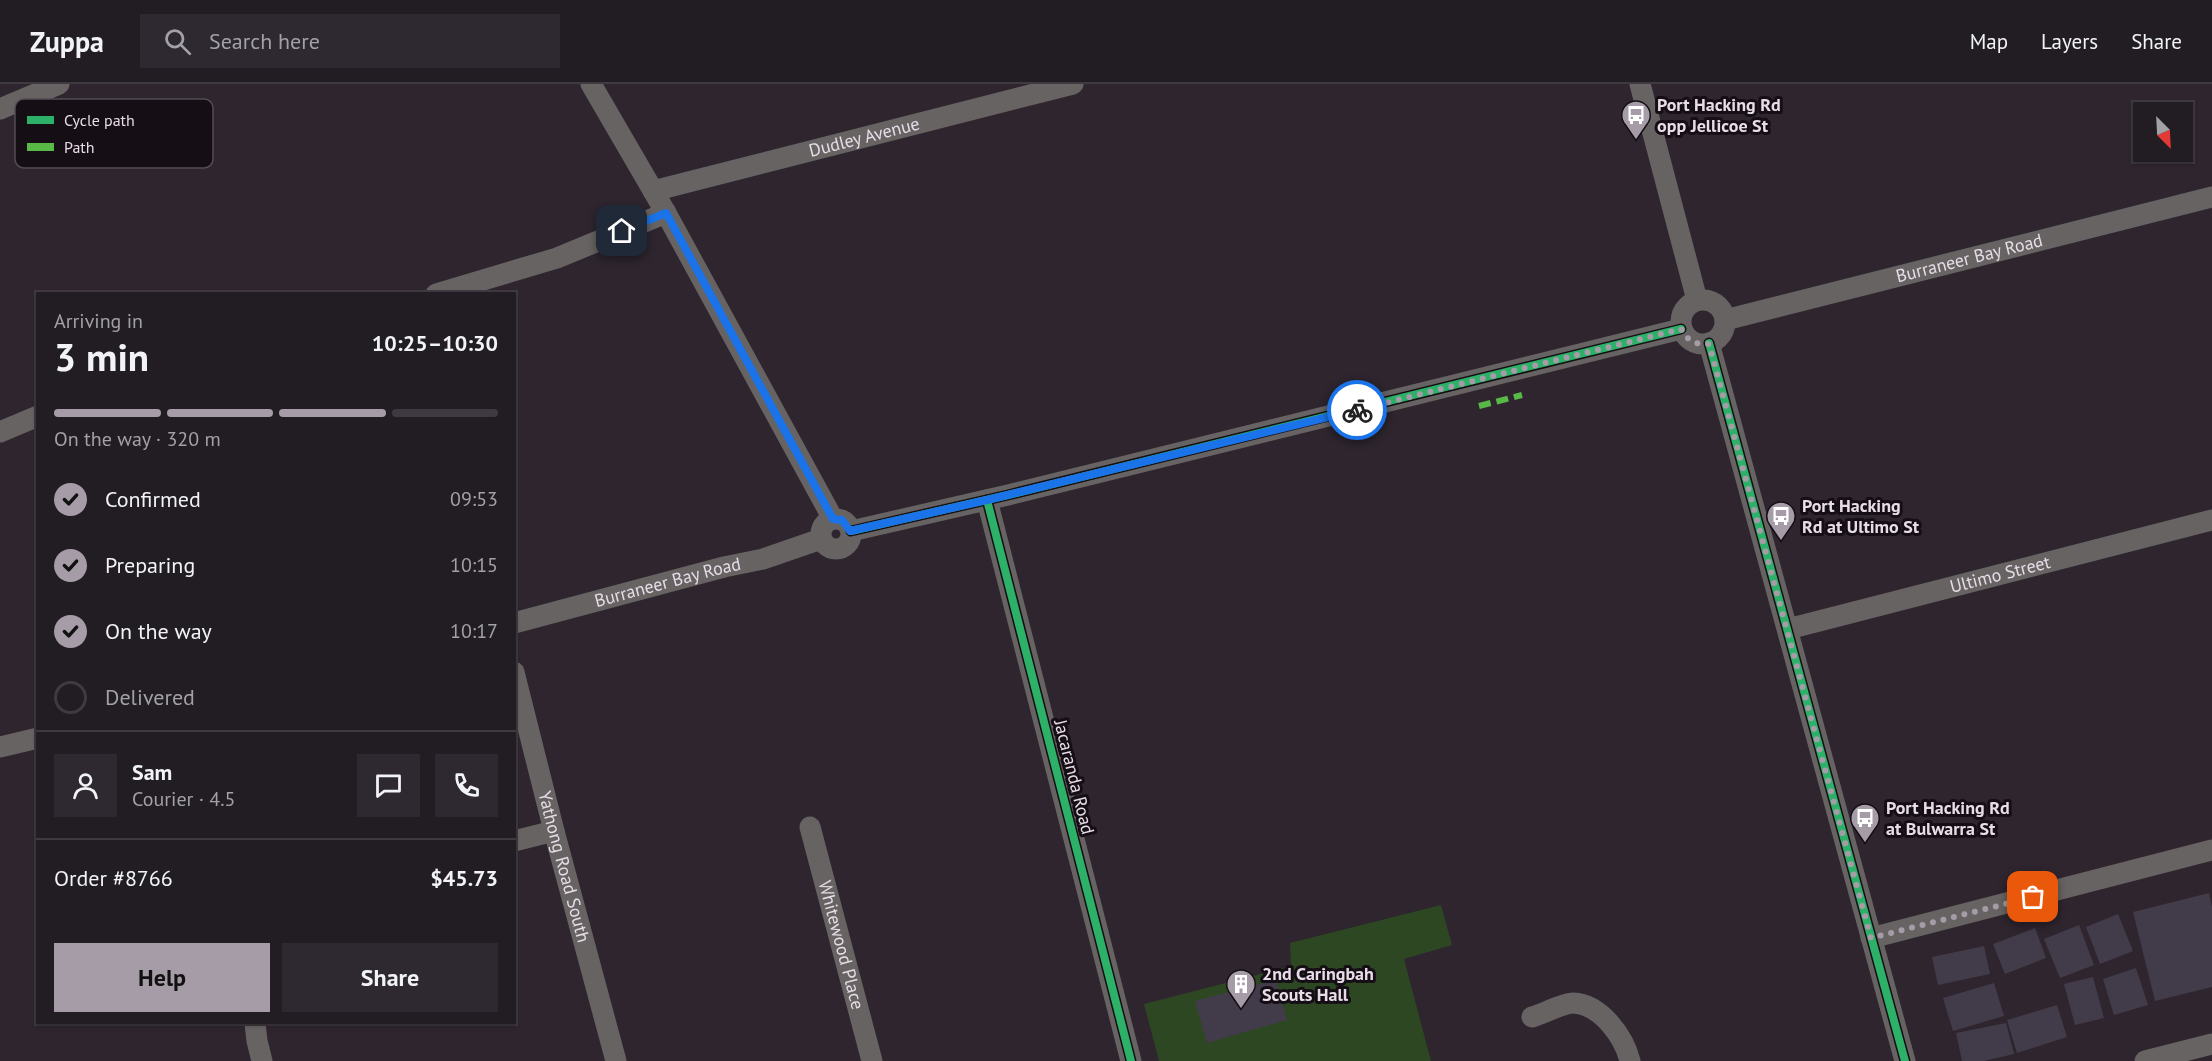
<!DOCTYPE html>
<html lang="en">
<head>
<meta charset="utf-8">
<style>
	:root { --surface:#221c23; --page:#2e2930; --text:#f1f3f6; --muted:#a2a1a6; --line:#3f3a41; --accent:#a69ca7 }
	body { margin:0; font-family:"PT Sans",sans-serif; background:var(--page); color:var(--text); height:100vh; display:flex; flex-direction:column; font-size:22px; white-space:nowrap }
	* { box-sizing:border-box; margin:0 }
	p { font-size:20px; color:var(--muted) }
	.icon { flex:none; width:33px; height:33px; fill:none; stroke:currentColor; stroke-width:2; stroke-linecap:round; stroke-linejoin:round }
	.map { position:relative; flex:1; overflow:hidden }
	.sheet { position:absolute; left:36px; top:208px; width:480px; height:732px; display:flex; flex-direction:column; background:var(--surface); border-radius:0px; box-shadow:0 2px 4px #0004,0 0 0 2px var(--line) }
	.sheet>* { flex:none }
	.needle { width:39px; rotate:156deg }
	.controls { position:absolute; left:2133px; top:18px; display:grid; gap:12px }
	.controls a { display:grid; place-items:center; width:60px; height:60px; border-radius:0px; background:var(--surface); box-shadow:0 2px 4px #0004,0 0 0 2px var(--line); font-size:30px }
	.pin { position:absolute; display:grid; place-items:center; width:51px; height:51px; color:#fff; margin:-26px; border-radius:12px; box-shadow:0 3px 9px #0006 }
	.courier { position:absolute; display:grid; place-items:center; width:60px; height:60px; margin:-30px; border:4px solid #1a73e8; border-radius:50%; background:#fff; color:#222; box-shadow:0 2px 8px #0007 }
	.summary em { font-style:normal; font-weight:600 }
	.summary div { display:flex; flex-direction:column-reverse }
	.summary { display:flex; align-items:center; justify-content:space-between; height:102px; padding:0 18px }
	h1 { font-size:39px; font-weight:600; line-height:45px }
	.bar { display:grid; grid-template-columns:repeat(4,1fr); gap:9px 6px; align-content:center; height:72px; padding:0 18px }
	.bar i { height:8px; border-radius:4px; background:var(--line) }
	.bar .current { background:var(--accent) }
	.bar p { grid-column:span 4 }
	.line { display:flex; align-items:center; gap:15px; padding:0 18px; border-top:2px solid var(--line) }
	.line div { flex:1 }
	.round { display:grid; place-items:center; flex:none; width:63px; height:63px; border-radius:0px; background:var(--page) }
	ol { padding:0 18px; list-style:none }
	li { display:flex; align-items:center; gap:18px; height:66px }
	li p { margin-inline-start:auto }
	li .icon { padding:6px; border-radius:50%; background:var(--accent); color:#111; stroke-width:4 }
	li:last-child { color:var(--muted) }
	li i { width:33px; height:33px; border:3px solid var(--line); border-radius:50% }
	.primary-button { display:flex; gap:12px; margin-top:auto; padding:12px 18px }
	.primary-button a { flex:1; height:69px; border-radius:0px; background:var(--accent); color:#111; font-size:24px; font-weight:600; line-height:69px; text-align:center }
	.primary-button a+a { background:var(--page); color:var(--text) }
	header { display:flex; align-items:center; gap:36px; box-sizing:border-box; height:84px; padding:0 30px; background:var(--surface); border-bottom:2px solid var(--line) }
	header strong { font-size:28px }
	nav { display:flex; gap:33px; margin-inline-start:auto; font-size:21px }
	.search { width:420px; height:54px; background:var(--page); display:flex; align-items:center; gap:15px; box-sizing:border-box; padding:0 21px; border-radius:0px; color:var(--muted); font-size:22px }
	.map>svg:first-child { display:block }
	.green { fill:#2d4723 }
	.building { fill:#423c4a }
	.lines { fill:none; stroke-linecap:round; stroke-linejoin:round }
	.minor { stroke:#666362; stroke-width:21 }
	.quiet { stroke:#58b947; stroke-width:6; stroke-dasharray:12 6; stroke-linecap:butt }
	.cycleway-casing { stroke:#150e15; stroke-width:11 }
	.cycleway { stroke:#2db169; stroke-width:8 }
	.done { stroke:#a69ca7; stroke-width:6; stroke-dasharray:0 10.8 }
	.route { stroke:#1a73e8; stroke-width:8 }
	.labels { text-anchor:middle; stroke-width:6; stroke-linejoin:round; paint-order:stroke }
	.poi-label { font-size:18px; font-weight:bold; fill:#e7dce7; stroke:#150e15; text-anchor:start }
	.street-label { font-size:18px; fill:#e7dce7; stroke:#150e15 }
	.key { fill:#150e15; stroke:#544c54; stroke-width:1.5 }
	.key-label { font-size:16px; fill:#e7dce7 }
</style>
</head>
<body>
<header>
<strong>Zuppa</strong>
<div class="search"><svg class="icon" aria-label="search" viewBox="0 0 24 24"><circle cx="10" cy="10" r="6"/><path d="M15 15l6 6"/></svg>Search here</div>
<nav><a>Map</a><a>Layers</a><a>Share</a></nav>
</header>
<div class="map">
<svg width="2212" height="977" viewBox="0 0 2212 977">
	<rect width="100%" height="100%" fill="#2e252f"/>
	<polygon class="green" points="1441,821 1452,861 1404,875 1431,977 1159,977 1144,920 1291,882 1290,859"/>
	<g class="building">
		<polygon points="2209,809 2212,823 2212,903 2155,917 2133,828"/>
		<polygon points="2118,830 2133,867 2100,880 2086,843"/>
		<polygon points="2079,841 2094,881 2060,894 2044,855"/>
		<polygon points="2035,844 2046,874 2005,890 1993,860"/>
		<polygon points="1984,862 1990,890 1938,901 1932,873"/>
		<polygon points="2136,884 2148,921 2114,931 2103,895"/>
		<polygon points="2093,893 2104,934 2075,941 2064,900"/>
		<polygon points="1276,896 1287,936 1207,959 1195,917"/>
		<polygon points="1994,899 2004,932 1953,947 1943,914"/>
		<polygon points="2057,921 2067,953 2017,969 2007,936"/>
		<polygon points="2006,939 2014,970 1984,977 1962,977 1956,949"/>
	</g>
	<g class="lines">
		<g class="minor">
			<polyline points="591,0 666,129 833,435"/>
			<polyline points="1640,0 1697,216"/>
			<polyline points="0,25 59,0"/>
			<path id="s1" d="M653 107 1073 0"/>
			<polyline points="436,210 557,174 666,129"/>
			<circle cx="1703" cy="238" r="22"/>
			<path id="s2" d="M1725 236 2212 113"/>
			<polyline points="1709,259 1905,977"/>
			<polyline points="0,348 38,332"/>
			<polyline points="987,416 1131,977"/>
			<circle cx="836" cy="450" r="15"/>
			<polyline points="851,447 1008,411 1681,245"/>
			<path id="s3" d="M514 539 724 483 763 475 821 455"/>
			<path id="s4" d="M1788 545 2212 436"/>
			<path id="s5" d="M514 588 554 747 616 977"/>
			<polyline points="0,663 38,654"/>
			<path id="s6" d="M810 743 872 977"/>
			<polyline points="514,757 554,747"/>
			<polyline points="1871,854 2212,766"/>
			<path d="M1532 933C1543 930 1563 919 1573 919 1601 920 1624 953 1630 977"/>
			<polyline points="255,939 257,957 262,977"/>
			<polyline points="2145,977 2212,960"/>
		</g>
		<polyline class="quiet" points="1479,322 1522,311"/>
		<g class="cycleway-casing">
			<g id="cycleway">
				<polyline points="1709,259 1905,977"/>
				<polyline points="987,416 1131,977"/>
				<polyline points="851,447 1008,411 1681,245"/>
			</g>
		</g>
		<use href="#cycleway" class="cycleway"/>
	</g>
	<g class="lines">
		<path class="done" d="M1357 326 1681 245C1687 257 1696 261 1709 260L1871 854 2033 813"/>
		<polyline class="route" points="622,147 666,129 833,435 842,436 850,447 987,416 1357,326"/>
	</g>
	<defs>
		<g id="bus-pin" transform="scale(1.5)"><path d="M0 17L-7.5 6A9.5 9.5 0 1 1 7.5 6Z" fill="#a69ca7" stroke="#150e15"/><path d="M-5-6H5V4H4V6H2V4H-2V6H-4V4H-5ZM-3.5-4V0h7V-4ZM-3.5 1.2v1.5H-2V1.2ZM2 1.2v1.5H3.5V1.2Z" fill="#fff"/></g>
		<g id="building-pin" transform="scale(1.5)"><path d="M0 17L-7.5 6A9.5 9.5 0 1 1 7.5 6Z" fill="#a69ca7" stroke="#150e15"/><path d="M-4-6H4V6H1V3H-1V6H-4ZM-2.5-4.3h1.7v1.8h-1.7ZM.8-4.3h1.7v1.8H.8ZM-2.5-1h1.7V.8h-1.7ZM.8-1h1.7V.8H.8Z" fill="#fff"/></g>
	</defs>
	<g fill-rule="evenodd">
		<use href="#bus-pin" x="1636" y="31"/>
		<use href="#bus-pin" x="1781" y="432"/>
		<use href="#bus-pin" x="1865" y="734"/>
		<use href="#building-pin" x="1241" y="900"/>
	</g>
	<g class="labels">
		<g class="poi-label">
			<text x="1657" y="27">Port Hacking Rd<tspan x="1657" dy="21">opp Jellicoe St</tspan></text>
			<text x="1802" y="428">Port Hacking<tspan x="1802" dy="21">Rd at Ultimo St</tspan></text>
			<text x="1886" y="730">Port Hacking Rd<tspan x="1886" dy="21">at Bulwarra St</tspan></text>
			<text x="1262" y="896">2nd Caringbah<tspan x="1262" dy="21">Scouts Hall</tspan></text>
		</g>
		<g class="street-label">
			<text dy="6" stroke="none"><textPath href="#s1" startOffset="218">Dudley Avenue</textPath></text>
			<text dy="6" stroke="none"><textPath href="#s2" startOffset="252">Burraneer Bay Road</textPath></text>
			<text dy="6" stroke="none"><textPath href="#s4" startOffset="219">Ultimo Street</textPath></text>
			<text dy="6" stroke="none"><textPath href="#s3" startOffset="159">Burraneer Bay Road</textPath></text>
			<text transform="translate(1074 693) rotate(76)" y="6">Jacaranda Road</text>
			<text dy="6" stroke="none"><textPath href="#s5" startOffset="201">Yathong Road South</textPath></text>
			<text dy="6" stroke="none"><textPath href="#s6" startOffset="122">Whitewood Place</textPath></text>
		</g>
	</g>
	<rect x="15" y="15" width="198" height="69" rx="9" class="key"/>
	<rect x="27" y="32" width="27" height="8" fill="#2db169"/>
	<rect x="27" y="59" width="27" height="8" fill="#58b947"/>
	<g class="key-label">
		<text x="64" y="42">Cycle path</text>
		<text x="64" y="69">Path</text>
	</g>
</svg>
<div class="controls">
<a><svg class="needle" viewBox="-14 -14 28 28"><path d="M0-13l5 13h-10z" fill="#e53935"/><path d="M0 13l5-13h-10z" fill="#a2a1a6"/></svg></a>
</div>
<div class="pin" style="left:2033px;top:813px;background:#ea580c"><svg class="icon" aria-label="bag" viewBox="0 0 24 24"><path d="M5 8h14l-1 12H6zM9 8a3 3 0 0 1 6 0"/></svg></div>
<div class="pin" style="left:622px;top:147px;background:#1f2937"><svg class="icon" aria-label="home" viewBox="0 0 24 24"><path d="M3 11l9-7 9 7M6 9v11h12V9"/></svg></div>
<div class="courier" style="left:1357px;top:326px"><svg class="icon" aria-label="bike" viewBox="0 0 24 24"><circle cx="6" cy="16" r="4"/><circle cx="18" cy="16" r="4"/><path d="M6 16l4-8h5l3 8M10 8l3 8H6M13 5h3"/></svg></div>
<section class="sheet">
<div class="summary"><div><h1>3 min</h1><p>Arriving in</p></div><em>10:25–10:30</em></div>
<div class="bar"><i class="current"></i><i class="current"></i><i class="current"></i><i></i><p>On the way · 320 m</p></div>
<ol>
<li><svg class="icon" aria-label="check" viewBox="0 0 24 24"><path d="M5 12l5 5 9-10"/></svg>Confirmed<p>09:53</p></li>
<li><svg class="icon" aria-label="check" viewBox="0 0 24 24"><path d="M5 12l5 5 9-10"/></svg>Preparing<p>10:15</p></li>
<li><svg class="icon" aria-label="check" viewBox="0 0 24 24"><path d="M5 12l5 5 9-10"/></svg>On the way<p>10:17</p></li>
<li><i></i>Delivered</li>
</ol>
<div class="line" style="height:108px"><a class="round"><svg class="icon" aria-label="person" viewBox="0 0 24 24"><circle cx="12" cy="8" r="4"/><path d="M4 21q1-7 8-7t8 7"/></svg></a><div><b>Sam</b><p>Courier · 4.5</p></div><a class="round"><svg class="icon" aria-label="chat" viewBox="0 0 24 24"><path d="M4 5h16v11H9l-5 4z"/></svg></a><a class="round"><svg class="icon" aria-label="phone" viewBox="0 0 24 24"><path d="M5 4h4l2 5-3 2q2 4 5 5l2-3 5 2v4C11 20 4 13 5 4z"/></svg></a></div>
<div class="line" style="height:78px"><div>Order #8766</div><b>$45.73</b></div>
<div class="primary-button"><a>Help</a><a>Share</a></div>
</section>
</div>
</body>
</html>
